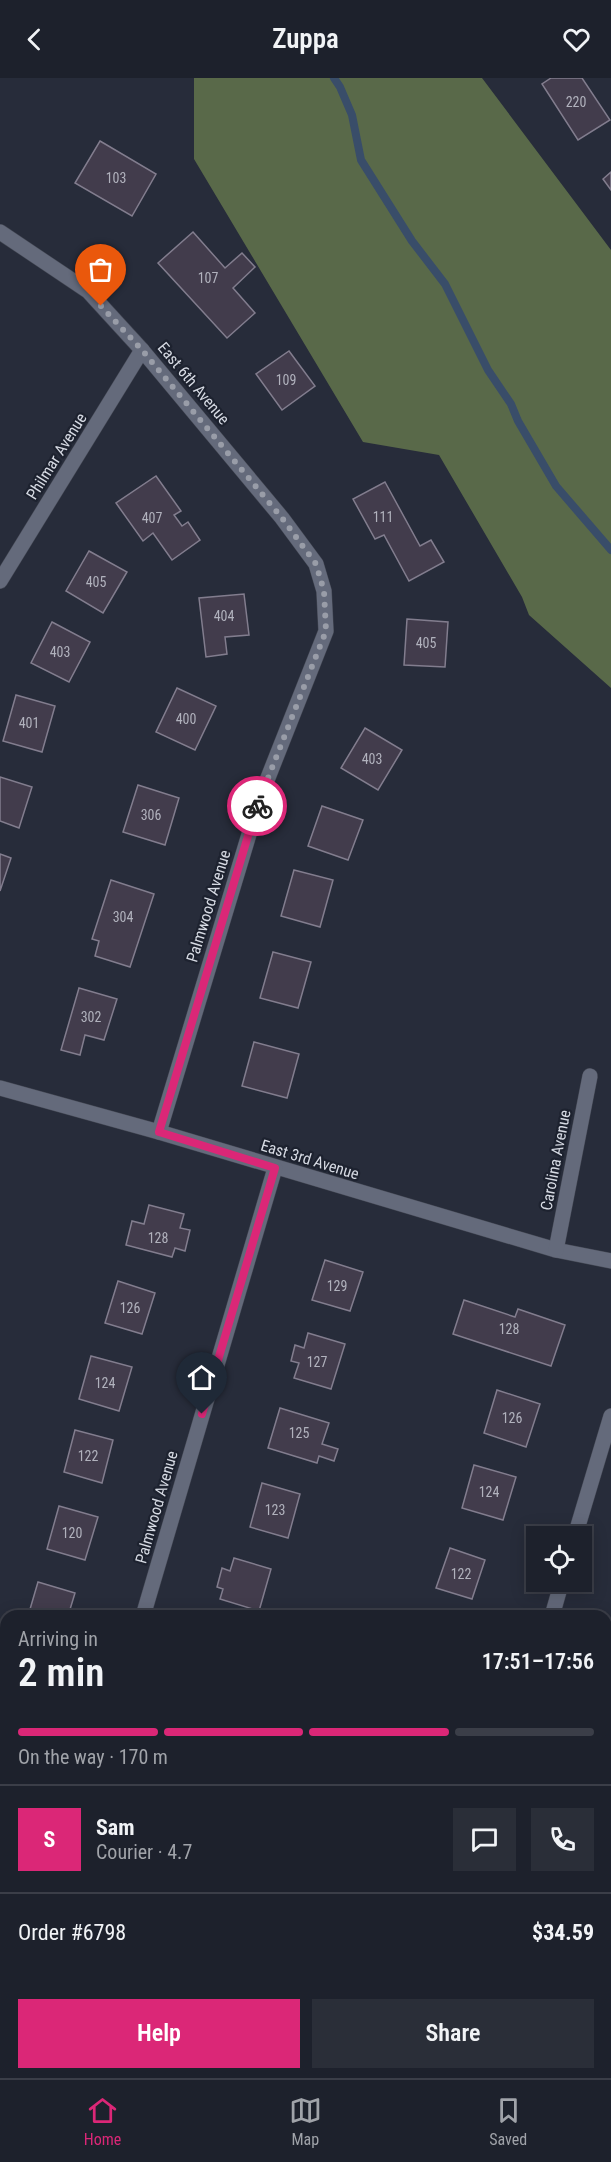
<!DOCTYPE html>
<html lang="en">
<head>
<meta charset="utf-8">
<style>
	:root { --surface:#1d212c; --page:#2a2e38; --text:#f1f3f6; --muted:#a0a3a9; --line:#3b3e48; --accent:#db2777 }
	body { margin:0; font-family:"Roboto Condensed",sans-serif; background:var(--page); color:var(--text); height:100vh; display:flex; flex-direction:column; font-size:22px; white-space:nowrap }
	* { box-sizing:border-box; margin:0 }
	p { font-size:20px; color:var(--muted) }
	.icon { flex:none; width:33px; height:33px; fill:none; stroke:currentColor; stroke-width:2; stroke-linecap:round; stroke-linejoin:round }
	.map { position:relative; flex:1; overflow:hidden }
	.panel { position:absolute; left:0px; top:1532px; width:612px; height:470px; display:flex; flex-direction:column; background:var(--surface); border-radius:18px 18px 0 0; box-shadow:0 3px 15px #0003,0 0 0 2px var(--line) }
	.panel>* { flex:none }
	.buttons { position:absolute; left:526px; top:1448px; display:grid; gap:12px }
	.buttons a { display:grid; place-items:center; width:66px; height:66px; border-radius:0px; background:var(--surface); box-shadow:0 3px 15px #0003,0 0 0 2px var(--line); font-size:30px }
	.pin { position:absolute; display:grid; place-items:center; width:51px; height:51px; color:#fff; margin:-62px -26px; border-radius:50% 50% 50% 0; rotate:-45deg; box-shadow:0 0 6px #0007 }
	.pin .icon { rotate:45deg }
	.courier { position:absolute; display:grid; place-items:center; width:60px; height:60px; margin:-30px; border:4px solid #db2777; border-radius:50%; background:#fff; color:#222; box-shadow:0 2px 8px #0007 }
	.overview em { font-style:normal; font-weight:600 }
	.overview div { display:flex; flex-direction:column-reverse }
	.overview { display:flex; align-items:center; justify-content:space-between; height:102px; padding:0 18px }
	h1 { font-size:39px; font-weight:600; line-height:45px }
	.bar { display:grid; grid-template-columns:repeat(4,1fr); gap:9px 6px; align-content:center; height:72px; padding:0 18px }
	.bar i { height:8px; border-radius:4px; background:var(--line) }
	.bar .current { background:var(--accent) }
	.bar p { grid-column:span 4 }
	.line { display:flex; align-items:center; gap:15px; padding:0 18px; border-top:2px solid var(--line) }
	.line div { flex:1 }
	.round { display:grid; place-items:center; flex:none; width:63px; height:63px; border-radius:0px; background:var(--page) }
	.action { display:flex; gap:12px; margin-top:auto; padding:12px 18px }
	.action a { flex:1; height:69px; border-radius:0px; background:var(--accent); color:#fff; font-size:24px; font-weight:600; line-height:69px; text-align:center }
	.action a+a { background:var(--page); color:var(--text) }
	header { display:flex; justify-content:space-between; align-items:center; height:78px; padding:0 18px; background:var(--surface); font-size:27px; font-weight:600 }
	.dock { display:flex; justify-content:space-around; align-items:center; height:84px; border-top:2px solid var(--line); background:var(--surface); font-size:16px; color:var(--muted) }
	.dock a { display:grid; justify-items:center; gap:3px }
	.dock .current { color:var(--accent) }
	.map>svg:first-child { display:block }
	.forest { fill:#596949 }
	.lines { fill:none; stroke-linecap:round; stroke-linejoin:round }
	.stream { stroke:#394d69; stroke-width:8 }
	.building { fill:#423c4c; stroke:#827d8e; stroke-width:1.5 }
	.minor-casing { stroke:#434753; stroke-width:16 }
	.minor { stroke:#646a7b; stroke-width:15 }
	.done { stroke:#999da8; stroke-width:6; stroke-dasharray:0 10.8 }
	.route { stroke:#db2777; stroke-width:8 }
	.labels { text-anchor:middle; stroke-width:4.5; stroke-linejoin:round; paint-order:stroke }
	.number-label { font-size:14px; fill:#b1b2bd }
	.street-label { font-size:16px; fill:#d6dae3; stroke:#1d222f }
</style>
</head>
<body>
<header><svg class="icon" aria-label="back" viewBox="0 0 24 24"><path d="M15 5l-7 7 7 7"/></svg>Zuppa<svg class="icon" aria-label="heart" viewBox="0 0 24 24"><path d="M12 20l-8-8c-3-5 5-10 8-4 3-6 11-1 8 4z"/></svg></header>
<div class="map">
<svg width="611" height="2000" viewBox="0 0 611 2000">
	<rect width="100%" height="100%" fill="#272c3a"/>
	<polygon class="forest" points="194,0 482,0 611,172 611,610 529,537 522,519 439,377 363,364 194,81"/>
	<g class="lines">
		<polyline class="stream" points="334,0 340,9 352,37 361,82 412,163 445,206 488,292 511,326 518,343 556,408 611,472"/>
	</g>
	<g class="building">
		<polygon points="551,0 582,0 610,42 578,62 542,6"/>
		<polygon points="100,63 156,96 132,138 75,105"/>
		<polygon points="611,94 611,112 603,101"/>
		<polygon points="193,154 225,190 242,175 255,189 233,210 255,235 227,260 158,185"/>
		<polygon points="289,273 315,308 282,332 256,296"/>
		<polygon points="156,398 181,433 174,437 182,448 188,444 200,462 172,482 153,455 143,463 116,425"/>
		<polygon points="385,404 420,468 431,462 444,484 409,503 384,457 375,461 353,421"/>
		<polygon points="89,473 127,494 103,535 66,513"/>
		<polygon points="244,516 249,557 225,559 227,576 206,579 199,520"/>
		<polygon points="407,541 448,544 445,589 404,587"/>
		<polygon points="52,544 90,564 69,604 31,585"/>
		<polygon points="177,610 216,628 195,672 156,654"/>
		<polygon points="16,617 55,628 42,674 3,663"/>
		<polygon points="365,650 402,672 378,712 341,690"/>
		<polygon points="0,699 32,709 19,750 0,743"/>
		<polygon points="138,707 179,720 165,767 123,754"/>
		<polygon points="322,728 363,742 348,782 308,768"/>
		<polygon points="0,776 11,780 0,813"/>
		<polygon points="294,792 333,802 320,849 281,838"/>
		<polygon points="111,802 154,816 130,889 95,878 99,863 92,861"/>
		<polygon points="273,874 311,884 298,930 260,920"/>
		<polygon points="79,910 117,921 104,962 85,957 80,977 61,972"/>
		<polygon points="254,964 299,976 287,1020 242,1008"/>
		<polygon points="149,1127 184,1136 180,1150 190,1152 185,1173 175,1170 172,1179 126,1167 132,1143 144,1146"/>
		<polygon points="325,1182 363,1194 350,1233 312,1222"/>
		<polygon points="118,1203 155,1215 142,1256 105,1245"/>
		<polygon points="464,1222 515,1239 518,1231 565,1247 551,1288 453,1256"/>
		<polygon points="308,1255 345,1266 331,1311 294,1300 299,1285 291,1283 295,1267 304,1270"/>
		<polygon points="91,1278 132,1289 119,1333 79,1321"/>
		<polygon points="497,1312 540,1326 526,1369 484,1355"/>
		<polygon points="280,1330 329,1345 322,1366 338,1371 334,1383 319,1378 317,1385 268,1370"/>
		<polygon points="75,1352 113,1362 102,1405 64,1394"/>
		<polygon points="474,1387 516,1399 503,1442 462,1430"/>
		<polygon points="262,1405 300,1416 288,1460 250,1449"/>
		<polygon points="59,1428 98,1439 85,1482 47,1471"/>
		<polygon points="450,1470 485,1482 472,1521 436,1510"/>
		<polygon points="234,1480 271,1491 259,1533 220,1521 223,1511 217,1509 222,1490 230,1493"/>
		<polygon points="38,1504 75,1515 68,1538 28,1538"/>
		<polygon points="609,1579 611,1580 611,1624 606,1622 606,1588"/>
		<polygon points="6,1590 6,1617 0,1615"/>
		<polygon points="0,1653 6,1655 6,1690 3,1700 0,1699"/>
		<polygon points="606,1661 611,1662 611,1708 606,1707"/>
		<polygon points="606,1744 611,1745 611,1758 606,1774"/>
		<polygon points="0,1749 6,1751 5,1773 0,1771"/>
		<polygon points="290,1995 301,1995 319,2000 289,2000"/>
		<polygon points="493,1995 530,1995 528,2000 491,2000"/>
	</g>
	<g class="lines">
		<g class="minor-casing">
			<g id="minor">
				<polyline points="0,154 88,213 142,272 282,440 316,486 324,513 326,553 260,720 159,1054"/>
				<polyline points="0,503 142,272"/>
				<polyline points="0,1010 159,1054 556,1172 611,1183"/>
				<polyline points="556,1172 590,998"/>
				<polyline points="575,1458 611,1338"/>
				<polyline points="143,1538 275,1090"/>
				<polyline points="552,1538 562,1503"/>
				<polyline points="7,2000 9,1995"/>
				<polyline points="414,2000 416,1995"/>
			</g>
		</g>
		<use href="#minor" class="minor"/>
	</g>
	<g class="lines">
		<polyline class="done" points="101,228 142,272 282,440 316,486 324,513 326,553 257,728"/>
		<polyline class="route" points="202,1336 275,1090 159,1054 257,728"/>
	</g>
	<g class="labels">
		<g class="number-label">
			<text x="576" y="29">220</text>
			<text x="116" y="105">103</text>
			<text x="208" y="205">107</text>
			<text x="286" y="307">109</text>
			<text x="383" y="444">111</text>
			<text x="152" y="445">407</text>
			<text x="96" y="509">405</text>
			<text x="224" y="543">404</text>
			<text x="426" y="570">405</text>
			<text x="60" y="579">403</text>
			<text x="186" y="646">400</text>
			<text x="29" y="650">401</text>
			<text x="372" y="686">403</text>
			<text x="151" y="742">306</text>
			<text x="123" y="844">304</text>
			<text x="91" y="944">302</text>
			<text x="158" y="1165">128</text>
			<text x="337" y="1213">129</text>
			<text x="130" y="1235">126</text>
			<text x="509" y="1256">128</text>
			<text x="317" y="1289">127</text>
			<text x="105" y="1310">124</text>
			<text x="512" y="1345">126</text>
			<text x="299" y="1360">125</text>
			<text x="88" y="1383">122</text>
			<text x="489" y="1419">124</text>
			<text x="275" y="1437">123</text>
			<text x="72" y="1460">120</text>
			<text x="461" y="1501">122</text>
		</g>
		<g class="street-label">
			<text transform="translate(194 305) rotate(50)" y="6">East 6th Avenue</text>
			<text transform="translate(56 378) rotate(-58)" y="6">Philmar Avenue</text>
			<text transform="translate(208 828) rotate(-73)" y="6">Palmwood Avenue</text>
			<text transform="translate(310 1081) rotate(17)" y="6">East 3rd Avenue</text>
			<text transform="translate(555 1082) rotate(-79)" y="6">Carolina Avenue</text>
			<text transform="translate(156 1429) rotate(-74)" y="6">Palmwood Avenue</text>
		</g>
	</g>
</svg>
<div class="buttons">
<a><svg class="icon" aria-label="locate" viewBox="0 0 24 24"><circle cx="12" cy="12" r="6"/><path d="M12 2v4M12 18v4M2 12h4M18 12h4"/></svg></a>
</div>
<div class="pin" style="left:101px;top:228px;background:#ea580c"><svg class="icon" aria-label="bag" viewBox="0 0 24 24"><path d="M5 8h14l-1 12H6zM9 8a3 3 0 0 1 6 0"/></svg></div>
<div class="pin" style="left:202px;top:1336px;background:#1f2937"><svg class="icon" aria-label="home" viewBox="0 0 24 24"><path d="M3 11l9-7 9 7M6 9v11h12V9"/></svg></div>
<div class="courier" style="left:257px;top:728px"><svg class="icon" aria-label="bike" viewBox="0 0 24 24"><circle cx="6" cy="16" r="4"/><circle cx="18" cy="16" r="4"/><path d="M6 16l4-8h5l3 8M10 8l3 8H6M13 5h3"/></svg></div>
<section class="panel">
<div class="overview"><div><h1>2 min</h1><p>Arriving in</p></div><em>17:51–17:56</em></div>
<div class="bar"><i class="current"></i><i class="current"></i><i class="current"></i><i></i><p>On the way · 170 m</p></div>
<div class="line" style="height:108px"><b class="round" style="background:var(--accent);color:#fff">S</b><div><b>Sam</b><p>Courier · 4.7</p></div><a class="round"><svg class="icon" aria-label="chat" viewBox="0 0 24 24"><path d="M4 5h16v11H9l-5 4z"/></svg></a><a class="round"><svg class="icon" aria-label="phone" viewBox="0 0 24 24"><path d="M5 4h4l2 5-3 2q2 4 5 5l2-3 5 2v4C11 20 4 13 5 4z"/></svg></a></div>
<div class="line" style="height:78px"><div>Order #6798</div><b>$34.59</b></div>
<div class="action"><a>Help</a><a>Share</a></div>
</section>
</div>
<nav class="dock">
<a class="current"><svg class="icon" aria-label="home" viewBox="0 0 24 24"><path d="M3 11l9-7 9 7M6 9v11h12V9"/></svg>Home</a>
<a><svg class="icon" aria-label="map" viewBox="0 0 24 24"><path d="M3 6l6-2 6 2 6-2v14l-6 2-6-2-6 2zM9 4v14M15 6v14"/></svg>Map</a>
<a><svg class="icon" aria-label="saved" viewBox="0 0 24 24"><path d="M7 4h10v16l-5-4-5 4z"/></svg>Saved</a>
</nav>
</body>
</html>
